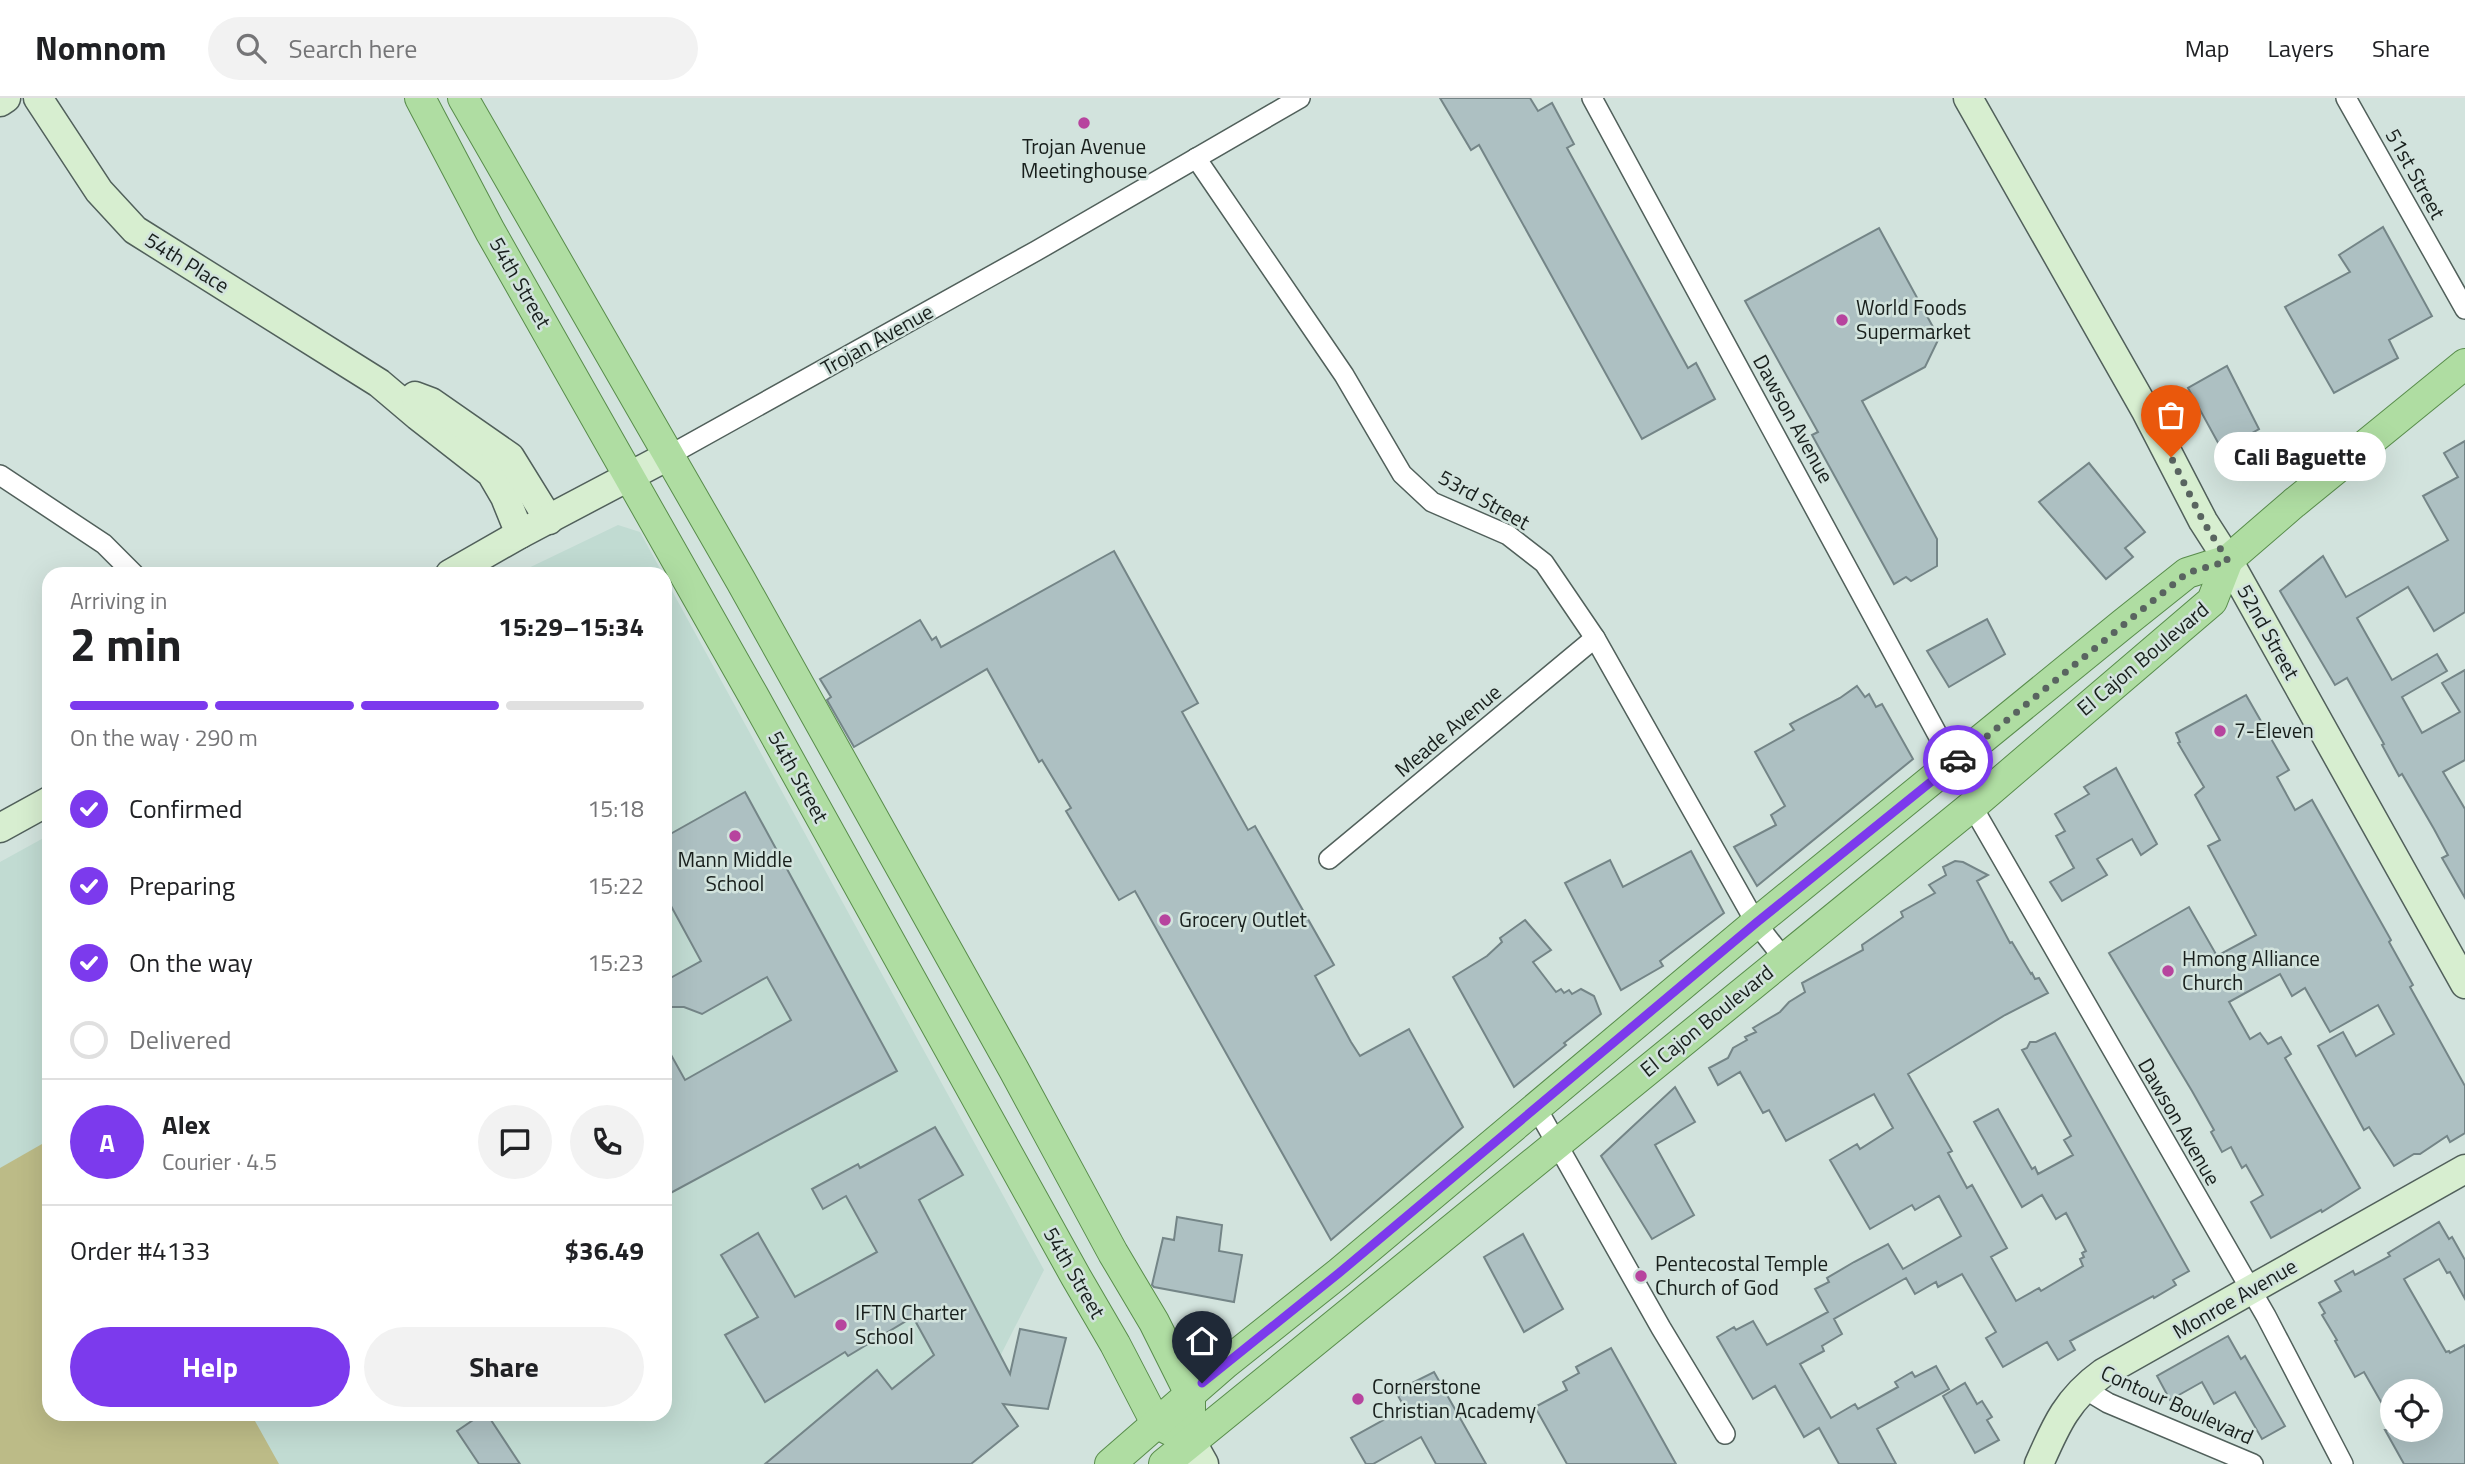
<!DOCTYPE html>
<html lang="en">
<head>
<meta charset="utf-8">
<style>
	:root { --surface:#fff; --page:#f2f2f2; --text:#202124; --muted:#757577; --line:#e0e0e0; --accent:#7c3aed }
	body { margin:0; font-family:"Titillium Web",sans-serif; background:var(--page); color:var(--text); height:100vh; display:flex; flex-direction:column; font-size:26px; white-space:nowrap }
	* { box-sizing:border-box; margin:0 }
	p { font-size:23px; color:var(--muted) }
	.icon { flex:none; width:38px; height:38px; fill:none; stroke:currentColor; stroke-width:2; stroke-linecap:round; stroke-linejoin:round }
	.map { position:relative; flex:1; overflow:hidden }
	.drawer { position:absolute; left:42px; top:469px; width:630px; height:854px; display:flex; flex-direction:column; background:var(--surface); border-radius:21px; box-shadow:0 7px 28px #0002 }
	.drawer>* { flex:none }
	.tools { position:absolute; left:2380px; top:1281px; display:grid; gap:14px }
	.tools a { display:grid; place-items:center; width:63px; height:63px; border-radius:50%; background:var(--surface); box-shadow:0 7px 28px #0002; font-size:35px }
	.pin { position:absolute; display:grid; place-items:center; width:60px; height:60px; color:#fff; margin:-72px -30px; border-radius:50% 50% 50% 0; rotate:-45deg; box-shadow:0 0 7px #0007 }
	.pin .icon { rotate:45deg }
	.courier { position:absolute; display:grid; place-items:center; width:70px; height:70px; margin:-35px; border:5px solid #7c3aed; border-radius:50%; background:#fff; color:#222; box-shadow:0 2px 9px #0007 }
	.bubble { position:absolute; height:49px; border-radius:24px; background:var(--surface); box-shadow:0 7px 28px #0002; font-size:23px; font-weight:700; line-height:49px; text-align:center }
	.head em { font-style:normal; font-weight:700 }
	.head div { display:flex; flex-direction:column-reverse }
	.head { display:flex; align-items:center; justify-content:space-between; height:119px; padding:0 28px }
	h1 { font-size:46px; font-weight:700; line-height:52px }
	.bar { display:grid; grid-template-columns:repeat(4,1fr); gap:10px 7px; align-content:center; height:84px; padding:0 28px }
	.bar i { height:9px; border-radius:5px; background:var(--line) }
	.bar .current { background:var(--accent) }
	.bar p { grid-column:span 4 }
	.line { display:flex; align-items:center; gap:18px; padding:0 28px; border-top:2px solid var(--line) }
	.line div { flex:1 }
	.round { display:grid; place-items:center; flex:none; width:74px; height:74px; border-radius:37px; background:var(--page) }
	ol { padding:0 28px; list-style:none }
	li { display:flex; align-items:center; gap:21px; height:77px }
	li p { margin-inline-start:auto }
	li .icon { padding:7px; border-radius:50%; background:var(--accent); color:#fff; stroke-width:4 }
	li:last-child { color:var(--muted) }
	li i { width:38px; height:38px; border:4px solid var(--line); border-radius:50% }
	.primary-button { display:flex; gap:14px; margin-top:auto; padding:14px 28px }
	.primary-button a { flex:1; height:80px; border-radius:42px; background:var(--accent); color:#fff; font-size:28px; font-weight:700; line-height:80px; text-align:center }
	.primary-button a+a { background:var(--page); color:var(--text) }
	header { display:flex; align-items:center; gap:42px; box-sizing:border-box; height:98px; padding:0 35px; background:var(--surface); border-bottom:2px solid var(--line) }
	header strong { font-size:33px }
	nav { display:flex; gap:38px; margin-inline-start:auto; font-size:24px }
	.search { width:490px; height:63px; background:var(--page); display:flex; align-items:center; gap:18px; box-sizing:border-box; padding:0 24px; border-radius:38px; color:var(--muted); font-size:26px }
	.map>svg:first-child { display:block }
	.built { fill:#c1dbd2 }
	.green { fill:#bcbb87 }
	.building { fill:#adc0c2; stroke:#748587; stroke-width:2 }
	.lines { fill:none; stroke-linecap:round; stroke-linejoin:round }
	.street-casing { stroke:#51605b; stroke-width:22 }
	.secondary-casing { stroke:#51605b; stroke-width:31 }
	.primary-casing { stroke:#588c4b; stroke-width:32 }
	.street { stroke:#fff; stroke-width:19 }
	.secondary { stroke:#d7eed0; stroke-width:28 }
	.primary { stroke:#afdda2; stroke-width:30 }
	.done { stroke:#596460; stroke-width:7; stroke-dasharray:0 12.6 }
	.route { stroke:#7c3aed; stroke-width:9 }
	.poi-dot { fill:#b7449e; stroke:#d2e3dd; stroke-width:2.5 }
	.labels { text-anchor:middle; stroke-width:5; stroke-linejoin:round; paint-order:stroke }
	.poi-label { font-size:21px; fill:#181f1c; stroke:#d2e3dd; text-anchor:start }
	.street-label { font-size:21px; fill:#181f1c; stroke:#d2e3dd }
</style>
</head>
<body>
<header>
<strong>Nomnom</strong>
<div class="search"><svg class="icon" aria-label="search" viewBox="0 0 24 24"><circle cx="10" cy="10" r="6"/><path d="M15 15l6 6"/></svg>Search here</div>
<nav><a>Map</a><a>Layers</a><a>Share</a></nav>
</header>
<div class="map">
<svg width="2465" height="1366" viewBox="0 0 2465 1366">
	<rect width="100%" height="100%" fill="#d2e3dd"/>
	<g class="built">
		<polygon points="618,427 640,434 663,476 516,476"/>
		<polygon points="665,480 1044,1172 988,1282 883,1366 0,1366 0,764 49,737 49,1316 665,1316"/>
	</g>
	<polygon class="green" points="49,1042 49,1316 251,1316 279,1366 0,1366 0,1070"/>
	<g class="building">
		<polygon points="1440,0 1530,0 1538,13 1552,5 1574,46 1567,50 1688,270 1696,265 1715,301 1642,341 1479,47 1471,52"/>
		<polygon points="2383,129 2432,218 2389,242 2398,260 2334,295 2285,209 2350,174 2339,157"/>
		<polygon points="1879,130 1939,240 1925,269 1862,303 1937,441 1937,468 1911,483 1906,479 1894,486 1812,337 1818,334 1745,203"/>
		<polygon points="2227,268 2259,331 2222,352 2188,290"/>
		<polygon points="2465,343 2465,514 2434,533 2408,489 2357,520 2392,582 2437,556 2447,573 2402,599 2422,635 2460,614 2442,585 2465,572 2465,662 2443,674 2465,711 2465,800 2442,760 2448,757 2434,731 2402,676 2399,678 2382,647 2384,646 2347,580 2335,587 2280,493 2323,458 2346,499 2448,442 2423,398 2458,379 2444,355"/>
		<polygon points="2089,365 2145,434 2125,450 2133,459 2106,481 2039,404"/>
		<polygon points="1114,453 1198,605 1182,614 1248,732 1255,728 1334,867 1315,878 1351,944 1360,958 1409,931 1463,1029 1331,1142 1135,793 1119,802 1066,713 1071,710 1042,662 1039,664 987,571 854,649 827,602 831,599 820,581 920,522 932,542 936,539 941,549"/>
		<polygon points="1987,521 2005,556 1949,589 1927,553"/>
		<polygon points="1857,588 1865,599 1869,596 1876,609 1882,606 1913,661 1757,788 1734,749 1776,727 1771,717 1785,708 1755,654 1794,632 1790,626 1840,600"/>
		<polygon points="2246,597 2289,672 2277,679 2295,712 2312,702 2391,842 2389,844 2413,887 2410,889 2465,988 2465,1035 2450,1044 2447,1038 2420,1056 2414,1056 2394,1068 2369,1029 2364,1032 2318,948 2343,934 2356,958 2394,936 2378,907 2330,934 2305,890 2292,898 2280,876 2229,904 2250,941 2260,935 2268,946 2281,939 2291,956 2285,960 2360,1090 2322,1114 2321,1112 2271,1140 2251,1104 2263,1097 2246,1067 2242,1070 2231,1049 2222,1054 2211,1034 2214,1032 2192,993 2109,855 2189,809 2217,858 2256,837 2208,748 2220,742 2195,697 2204,689 2178,645 2180,644 2176,635"/>
		<polygon points="2116,670 2157,746 2141,757 2132,741 2097,761 2107,777 2062,803 2050,784 2074,770 2056,738 2065,733 2055,716 2089,696 2084,689"/>
		<polygon points="745,694 897,973 665,1098 665,946 685,982 791,922 767,879 702,916 684,909 665,909 665,883 701,863 665,797 665,739"/>
		<polygon points="1691,753 1724,815 1660,863 1663,868 1621,892 1565,785 1610,762 1623,789"/>
		<polygon points="1955,763 1963,764 1988,777 1977,783 2010,845 2012,844 2031,876 2032,875 2035,881 2039,880 2048,895 2005,917 1908,976 1952,1053 1948,1055 1967,1090 1972,1087 2007,1150 1991,1159 2016,1203 2039,1190 2041,1193 2083,1168 2080,1161 2084,1159 2082,1155 2086,1153 2066,1115 2056,1121 2042,1097 2022,1109 1974,1024 1998,1011 2032,1071 2035,1069 2038,1076 2073,1057 2064,1042 2071,1038 2022,952 2027,950 2030,944 2036,944 2055,935 2189,1173 2173,1182 2176,1187 2154,1200 2153,1198 2070,1243 2075,1252 2058,1262 2047,1244 2003,1269 1986,1240 1996,1234 1962,1176 1938,1189 1936,1184 1915,1196 1906,1180 1834,1221 1842,1236 1822,1248 1824,1253 1800,1266 1831,1320 1855,1306 1858,1311 1898,1289 1895,1284 1912,1274 1915,1279 1936,1268 1949,1291 1877,1331 1896,1366 1839,1366 1819,1330 1804,1339 1775,1288 1753,1301 1717,1239 1734,1229 1736,1232 1753,1223 1767,1247 1828,1214 1815,1191 1829,1184 1827,1180 1854,1164 1888,1146 1903,1171 1961,1138 1939,1098 1915,1112 1912,1107 1870,1131 1830,1062 1857,1046 1860,1051 1893,1030 1874,996 1786,1043 1769,1012 1763,1015 1740,974 1718,987 1709,970 1728,960 1733,950 1747,942 1745,939 1756,934 1753,930 1780,914 1789,904 1805,894 1802,885 1863,852 1862,847 1903,819 1901,814 1935,795 1929,787 1946,777 1943,769"/>
		<polygon points="1525,822 1551,852 1533,864 1556,894 1561,891 1564,895 1569,892 1572,896 1581,891 1594,898 1601,916 1564,945 1566,947 1514,989 1453,879 1487,858 1502,844 1500,840"/>
		<polygon points="1675,989 1695,1024 1655,1047 1694,1117 1652,1141 1601,1058"/>
		<polygon points="935,1029 963,1077 919,1102 1010,1276 1020,1231 1066,1240 1048,1311 1003,1306 1018,1328 971,1366 765,1366 877,1272 892,1291 934,1257 913,1219 848,1258 845,1254 765,1304 725,1237 758,1219 721,1157 758,1135 795,1199 877,1154 846,1098 823,1111 812,1091 858,1066 860,1070"/>
		<polygon points="1177,1119 1222,1127 1219,1153 1242,1157 1234,1204 1154,1189 1152,1187 1163,1140 1174,1142"/>
		<polygon points="2439,1124 2449,1141 2452,1139 2465,1162 2465,1201 2450,1174 2447,1175 2439,1161 2404,1181 2446,1254 2449,1253 2450,1255 2465,1247 2465,1366 2404,1366 2385,1332 2431,1332 2431,1293 2392,1293 2392,1323 2364,1274 2355,1279 2335,1243 2337,1242 2322,1217 2325,1215 2319,1205 2341,1193 2335,1183 2353,1173 2355,1177 2390,1158 2388,1155"/>
		<polygon points="1523,1136 1563,1211 1524,1234 1484,1159"/>
		<polygon points="2228,1238 2241,1261 2245,1258 2285,1328 2262,1341 2235,1294 2214,1306 2202,1284 2170,1302 2157,1278"/>
		<polygon points="1611,1250 1676,1366 1567,1366 1535,1309 1567,1292 1563,1284 1579,1275 1576,1269"/>
		<polygon points="1434,1274 1486,1366 1436,1366 1421,1339 1373,1366 1366,1366 1351,1340 1405,1310 1397,1296 1403,1292 1402,1290"/>
		<polygon points="1965,1285 1977,1306 1982,1303 1992,1319 1987,1322 1999,1342 1975,1355 1943,1298"/>
		<polygon points="482,1316 487,1316 520,1366 479,1366 457,1333"/>
	</g>
	<g class="lines">
		<g class="street-casing">
			<g id="street">
				<polyline points="1592,0 1953,665"/>
				<polyline points="2346,0 2465,211"/>
				<polyline points="1196,60 1344,277 1402,376 1432,404 1508,437 1544,465 1595,540 1756,825 1784,861"/>
				<polyline points="668,358 1036,153 1300,0"/>
				<polyline points="0,377 104,446 134,476"/>
				<polyline points="1972,708 2266,1218 2343,1366"/>
				<polyline points="1329,761 1595,540"/>
				<polyline points="1536,1009 1661,1230 1725,1336"/>
				<polyline points="2083,1290 2108,1305 2253,1366"/>
			</g>
		</g>
		<g class="secondary-casing">
			<g id="secondary">
				<polyline points="38,0 99,93 135,132 379,285 418,318 491,375 505,399 520,436"/>
				<polyline points="1968,0 2146,313 2203,423 2228,462 2465,886"/>
				<polyline points="0,4 6,0"/>
				<polyline points="415,298 431,304 510,359 549,422"/>
				<polyline points="450,476 520,436 668,358"/>
				<polyline points="0,730 49,703"/>
				<polyline points="1191,1343 1204,1366"/>
				<path d="M2039 1366C2056 1327 2068 1300 2103 1275L2465 1071"/>
			</g>
		</g>
		<g class="primary-casing">
			<g id="primary">
				<polyline points="420,0 490,133 753,597 1076,1179 1115,1246 1156,1325 1191,1343"/>
				<polyline points="463,0 741,483 1014,972 1113,1155 1154,1224 1190,1296 1190,1315"/>
				<polyline points="1110,1366 1226,1265 1339,1175 1756,825 2123,526 2187,475 2228,462 2294,405 2465,266"/>
				<polyline points="1164,1366 1972,708 2212,503 2228,462"/>
			</g>
		</g>
		<use href="#street" class="street"/>
		<use href="#secondary" class="secondary"/>
		<use href="#primary" class="primary"/>
	</g>
	<g class="lines">
		<polyline class="done" points="1958,662 2187,475 2228,463 2203,423 2171,359"/>
		<polyline class="route" points="1202,1285 1339,1175 1756,825 1958,662"/>
	</g>
	<g class="poi-dot">
		<circle cx="1084" cy="25" r="7"/>
		<circle cx="1842" cy="222" r="7"/>
		<circle cx="2220" cy="633" r="7"/>
		<circle cx="735" cy="738" r="7"/>
		<circle cx="1165" cy="822" r="7"/>
		<circle cx="2168" cy="873" r="7"/>
		<circle cx="1641" cy="1178" r="7"/>
		<circle cx="841" cy="1227" r="7"/>
		<circle cx="1358" cy="1301" r="7"/>
	</g>
	<g class="labels">
		<g class="poi-label">
			<text x="1084" y="56" text-anchor="middle">Trojan Avenue<tspan x="1084" dy="24">Meetinghouse</tspan></text>
			<text x="1856" y="217">World Foods<tspan x="1856" dy="24">Supermarket</tspan></text>
			<text x="2234" y="640">7-Eleven</text>
			<text x="735" y="769" text-anchor="middle">Mann Middle<tspan x="735" dy="24">School</tspan></text>
			<text x="1179" y="829">Grocery Outlet</text>
			<text x="2182" y="868">Hmong Alliance<tspan x="2182" dy="24">Church</tspan></text>
			<text x="1655" y="1173">Pentecostal Temple<tspan x="1655" dy="24">Church of God</tspan></text>
			<text x="855" y="1222">IFTN Charter<tspan x="855" dy="24">School</tspan></text>
			<text x="1372" y="1296">Cornerstone<tspan x="1372" dy="24">Christian Academy</tspan></text>
		</g>
		<g class="street-label">
			<text transform="translate(2415 76) rotate(61)" y="7">51st Street</text>
			<text transform="translate(187 165) rotate(32)" y="7">54th Place</text>
			<text transform="translate(520 185) rotate(60)" y="7">54th Street</text>
			<text transform="translate(877 242) rotate(-29)" y="7">Trojan Avenue</text>
			<text transform="translate(1793 321) rotate(61)" y="7">Dawson Avenue</text>
			<text transform="translate(1484 402) rotate(29)" y="7">53rd Street</text>
			<text transform="translate(2268 534) rotate(61)" y="7">52nd Street</text>
			<text transform="translate(2143 561) rotate(-40)" y="7">El Cajon Boulevard</text>
			<text transform="translate(1448 633) rotate(-40)" y="7">Meade Avenue</text>
			<text transform="translate(798 679) rotate(61)" y="7">54th Street</text>
			<text transform="translate(1707 923) rotate(-39)" y="7">El Cajon Boulevard</text>
			<text transform="translate(2179 1024) rotate(60)" y="7">Dawson Avenue</text>
			<text transform="translate(1074 1175) rotate(60)" y="7">54th Street</text>
			<text transform="translate(2235 1201) rotate(-30)" y="7">Monroe Avenue</text>
			<text transform="translate(2177 1307) rotate(24)" y="7">Contour Boulevard</text>
		</g>
	</g>
</svg>
<div class="tools">
<a><svg class="icon" aria-label="locate" viewBox="0 0 24 24"><circle cx="12" cy="12" r="6"/><path d="M12 2v4M12 18v4M2 12h4M18 12h4"/></svg></a>
</div>
<div class="pin" style="left:2171px;top:359px;background:#ea580c"><svg class="icon" aria-label="bag" viewBox="0 0 24 24"><path d="M5 8h14l-1 12H6zM9 8a3 3 0 0 1 6 0"/></svg></div>
<div class="pin" style="left:1202px;top:1285px;background:#1f2937"><svg class="icon" aria-label="home" viewBox="0 0 24 24"><path d="M3 11l9-7 9 7M6 9v11h12V9"/></svg></div>
<div class="courier" style="left:1958px;top:662px"><svg class="icon" aria-label="car" viewBox="0 0 24 24"><path d="M5 17H2v-5l4-1 3-4h7l3 4 3 1v5h-3M9 17h6M6 11h13"/><circle cx="7" cy="17" r="2"/><circle cx="17" cy="17" r="2"/></svg></div>
<div class="bubble" style="left:2214px;top:334px;width:172px">Cali Baguette</div>
<section class="drawer">
<div class="head"><div><h1>2 min</h1><p>Arriving in</p></div><em>15:29–15:34</em></div>
<div class="bar"><i class="current"></i><i class="current"></i><i class="current"></i><i></i><p>On the way · 290 m</p></div>
<ol>
<li><svg class="icon" aria-label="check" viewBox="0 0 24 24"><path d="M5 12l5 5 9-10"/></svg>Confirmed<p>15:18</p></li>
<li><svg class="icon" aria-label="check" viewBox="0 0 24 24"><path d="M5 12l5 5 9-10"/></svg>Preparing<p>15:22</p></li>
<li><svg class="icon" aria-label="check" viewBox="0 0 24 24"><path d="M5 12l5 5 9-10"/></svg>On the way<p>15:23</p></li>
<li><i></i>Delivered</li>
</ol>
<div class="line" style="height:126px"><b class="round" style="background:var(--accent);color:#fff">A</b><div><b>Alex</b><p>Courier · 4.5</p></div><a class="round"><svg class="icon" aria-label="chat" viewBox="0 0 24 24"><path d="M4 5h16v11H9l-5 4z"/></svg></a><a class="round"><svg class="icon" aria-label="phone" viewBox="0 0 24 24"><path d="M5 4h4l2 5-3 2q2 4 5 5l2-3 5 2v4C11 20 4 13 5 4z"/></svg></a></div>
<div class="line" style="height:91px"><div>Order #4133</div><b>$36.49</b></div>
<div class="primary-button"><a>Help</a><a>Share</a></div>
</section>
</div>
</body>
</html>
